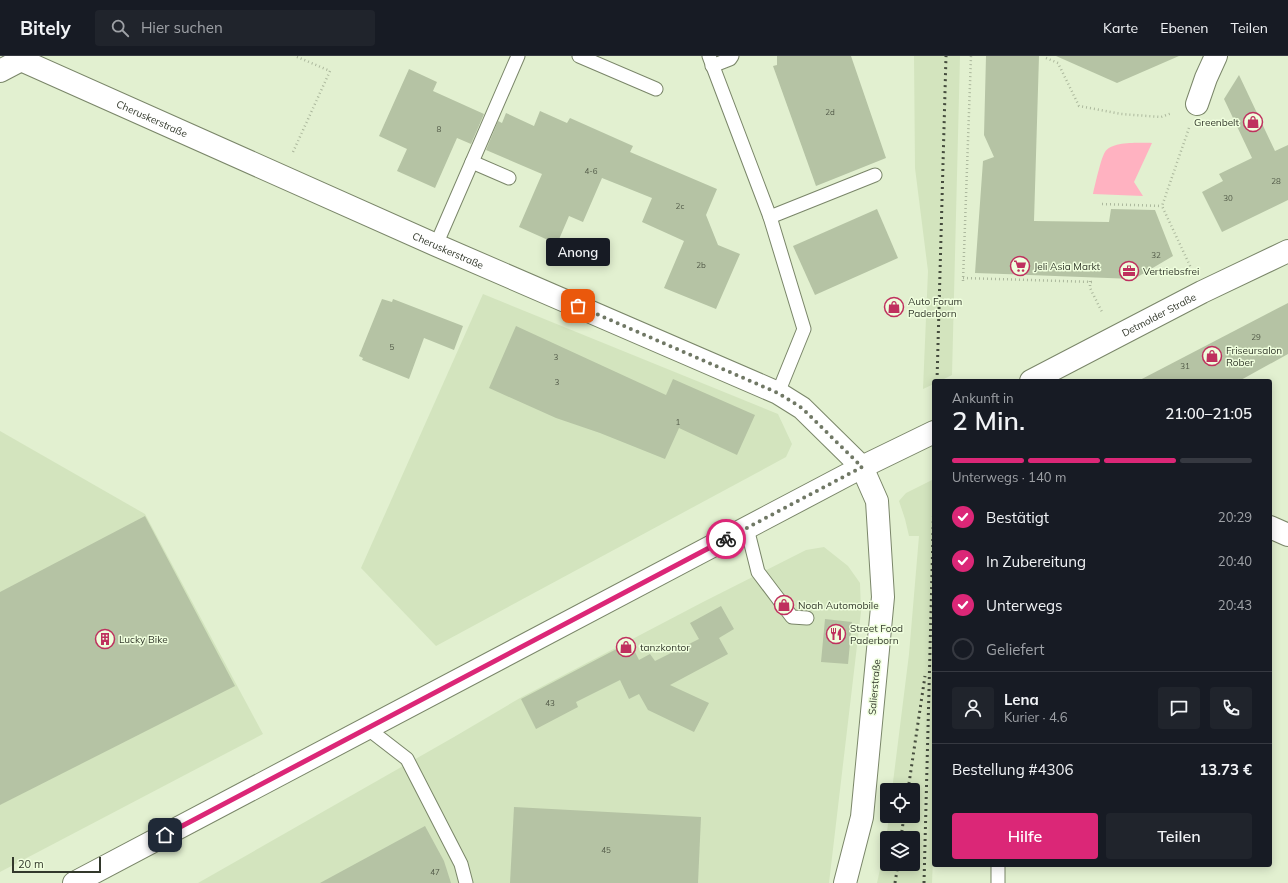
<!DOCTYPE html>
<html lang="de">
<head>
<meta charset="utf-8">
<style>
	:root { --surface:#171b24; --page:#20242c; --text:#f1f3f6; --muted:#9ea1a6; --line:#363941; --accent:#db2777 }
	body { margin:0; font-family:Mulish,sans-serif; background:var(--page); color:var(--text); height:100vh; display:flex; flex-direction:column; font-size:15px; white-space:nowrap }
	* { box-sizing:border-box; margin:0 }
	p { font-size:13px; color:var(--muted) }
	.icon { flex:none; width:22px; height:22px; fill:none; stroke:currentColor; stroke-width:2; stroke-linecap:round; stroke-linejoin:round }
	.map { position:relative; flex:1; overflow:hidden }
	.panel { position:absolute; left:932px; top:323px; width:340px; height:488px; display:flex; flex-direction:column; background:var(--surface); border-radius:4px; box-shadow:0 2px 10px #0003 }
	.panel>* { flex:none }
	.buttons { position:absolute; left:880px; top:727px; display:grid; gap:8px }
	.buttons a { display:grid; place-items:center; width:40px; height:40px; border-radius:4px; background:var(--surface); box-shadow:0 2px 10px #0003; font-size:20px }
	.scale { position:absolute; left:12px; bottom:10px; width:89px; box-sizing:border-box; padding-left:4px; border:2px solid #32382b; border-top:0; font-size:11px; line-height:14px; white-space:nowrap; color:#32382b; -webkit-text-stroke:3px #effedd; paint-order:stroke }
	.pin { position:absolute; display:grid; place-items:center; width:34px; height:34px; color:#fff; margin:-17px; border-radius:8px; box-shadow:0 2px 6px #0006 }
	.courier { position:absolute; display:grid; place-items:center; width:40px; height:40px; margin:-20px; border:3px solid #db2777; border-radius:50%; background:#fff; color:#222; box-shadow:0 1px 5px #0007 }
	.bubble { position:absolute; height:28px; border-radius:4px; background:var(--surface); box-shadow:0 2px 10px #0003; font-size:13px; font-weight:600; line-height:28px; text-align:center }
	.summary em { font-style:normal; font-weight:600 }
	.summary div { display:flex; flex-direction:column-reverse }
	.summary { display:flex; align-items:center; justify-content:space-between; height:68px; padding:0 20px }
	h1 { font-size:26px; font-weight:600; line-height:30px }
	.bar { display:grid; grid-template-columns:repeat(4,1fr); gap:6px 4px; align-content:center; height:48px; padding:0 20px }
	.bar i { height:5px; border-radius:3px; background:var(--line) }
	.bar .current { background:var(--accent) }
	.bar p { grid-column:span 4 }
	.line { display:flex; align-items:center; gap:10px; padding:0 20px; border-top:1px solid var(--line) }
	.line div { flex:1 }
	.round { display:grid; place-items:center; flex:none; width:42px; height:42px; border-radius:4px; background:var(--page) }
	ol { padding:0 20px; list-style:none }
	li { display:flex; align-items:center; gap:12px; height:44px }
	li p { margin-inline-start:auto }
	li .icon { padding:4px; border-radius:50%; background:var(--accent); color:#fff; stroke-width:4 }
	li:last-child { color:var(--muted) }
	li i { width:22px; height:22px; border:2px solid var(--line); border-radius:50% }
	.primary-button { display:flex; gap:8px; margin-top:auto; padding:8px 20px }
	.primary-button a { flex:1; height:46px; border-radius:4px; background:var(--accent); color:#fff; font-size:16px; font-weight:600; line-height:46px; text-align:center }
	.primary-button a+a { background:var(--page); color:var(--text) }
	header { display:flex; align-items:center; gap:24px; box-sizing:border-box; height:56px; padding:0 20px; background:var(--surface); border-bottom:1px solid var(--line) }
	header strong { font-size:19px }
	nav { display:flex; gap:22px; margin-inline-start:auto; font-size:14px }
	.search { width:280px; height:36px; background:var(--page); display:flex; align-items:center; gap:10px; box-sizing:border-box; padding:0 14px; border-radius:4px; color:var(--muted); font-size:15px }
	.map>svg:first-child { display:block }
	.built { fill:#d3e4be; fill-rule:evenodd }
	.green { fill:#ffb2c1 }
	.building { fill:#b5c3a4 }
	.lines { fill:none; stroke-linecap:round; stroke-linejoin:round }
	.service-casing { stroke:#7a8669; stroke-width:15 }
	.minor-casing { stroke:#7a8669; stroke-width:24 }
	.secondary-casing { stroke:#7a8669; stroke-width:24 }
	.path { stroke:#acb89d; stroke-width:2.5; stroke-dasharray:1 3; stroke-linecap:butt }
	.service { stroke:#fff; stroke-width:13 }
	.minor { stroke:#fff; stroke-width:22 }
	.secondary { stroke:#fff; stroke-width:22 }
	.rail { stroke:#464d3e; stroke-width:3; stroke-dasharray:2 4; stroke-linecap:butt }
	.done { stroke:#707865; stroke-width:4; stroke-dasharray:0 7.2 }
	.route { stroke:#db2777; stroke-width:5 }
	.labels { text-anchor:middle; stroke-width:3; stroke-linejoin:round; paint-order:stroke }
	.number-label { font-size:8px; fill:#535b49 }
	.street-label { font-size:10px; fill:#32382b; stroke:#effedd }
	.poi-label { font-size:10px; fill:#32382b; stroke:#effedd; text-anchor:start }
</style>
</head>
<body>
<header>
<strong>Bitely</strong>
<div class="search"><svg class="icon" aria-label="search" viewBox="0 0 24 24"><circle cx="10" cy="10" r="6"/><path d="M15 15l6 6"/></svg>Hier suchen</div>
<nav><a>Karte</a><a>Ebenen</a><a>Teilen</a></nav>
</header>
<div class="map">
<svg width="1288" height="827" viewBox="0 0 1288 827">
	<rect width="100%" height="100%" fill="#e2f0d0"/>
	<g class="built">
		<polygon points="914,0 960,0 952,319 940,325 934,325 934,328 923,333 928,215 915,112"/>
		<polygon points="483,238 778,358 792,388 786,401 436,590 361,512"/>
		<polygon points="0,375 145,458 263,678 0,816"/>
		<path d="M934 423V778L932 827H877L885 791 889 760H913V734H892L909 598 919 480H909L905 463 899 445 906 437ZM887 782H913V808H887Z"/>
		<polygon points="824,491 848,510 860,527 861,556 829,827 198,827 454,681 520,642 703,546 806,494"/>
	</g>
	<path class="green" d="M1152 87 1134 126 1143 140 1093 138C1095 129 1101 102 1105 96 1112 85 1140 87 1152 87Z"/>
	<g class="building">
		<polygon points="777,0 851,0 886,102 816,130 773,10 777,9"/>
		<polygon points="986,0 1039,0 1034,165 1109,166 1111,153 1155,154 1173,200 1134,223 975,217 983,105 994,101 984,79"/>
		<polygon points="1056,0 1179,0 1117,27"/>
		<polygon points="409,13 437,26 433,35 484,58 471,88 457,82 435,132 397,115 407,93 379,80"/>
		<polygon points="1239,19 1275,95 1288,89 1288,144 1222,176 1202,136 1223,125 1219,118 1252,102 1224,43"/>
		<polygon points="540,55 567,67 570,62 633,90 630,96 717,133 706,159 718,189 740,198 716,253 664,232 684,185 642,166 652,142 602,122 583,166 569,160 557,188 519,171 542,118 486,94 498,65 502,67 506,57 534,70"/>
		<polygon points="877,153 898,202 815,239 793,190"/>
		<polygon points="382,243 392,246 393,243 463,270 454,294 424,282 409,323 362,304 363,302 359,300"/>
		<polygon points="1288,247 1288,298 1239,325 1138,325"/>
		<polygon points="516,270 666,339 673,323 755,359 737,399 679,372 665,403 600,377 556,362 489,332"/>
		<polygon points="145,460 235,630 0,749 0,536"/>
		<polygon points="721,550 734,573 719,582 728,598 670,629 709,647 694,676 648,654 639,638 629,643 620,624 576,646 578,651 536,673 521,643 630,586 639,604 650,598 655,605 699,583 690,567"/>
		<polygon points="825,563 852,566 848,608 821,606"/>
		<polygon points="514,751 701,761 698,827 510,827"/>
		<polygon points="425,770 444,805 451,827 320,827"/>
	</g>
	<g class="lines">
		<g class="service-casing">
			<g id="service">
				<polyline points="579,0 656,33"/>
				<polyline points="709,0 770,161 804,273 778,337"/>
				<polyline points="712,10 730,3 732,0"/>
				<polyline points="472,106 509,122"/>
				<polyline points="770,161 875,119"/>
				<polyline points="436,189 518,0"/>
				<polyline points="747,472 758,516 792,561 807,562"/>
				<polyline points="367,672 407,703 461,808 466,827"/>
				<polyline points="998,827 998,809"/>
			</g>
		</g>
		<g class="minor-casing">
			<g id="minor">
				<path id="s1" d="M19 0 21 4 436 189 778 337 802 352 862 411 877 445 883 541 862 761 845 827"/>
				<polyline points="0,15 21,4 26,0"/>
				<polyline points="1197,48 1206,22 1216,0"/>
				<polyline points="1270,471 1288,479"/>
			</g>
		</g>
		<g class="secondary-casing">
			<g id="secondary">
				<path id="s2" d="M1031 325 1202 236 1288 195"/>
				<polyline points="74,827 862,411 934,376"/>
			</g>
		</g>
		<g class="path">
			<polyline points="1046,2 1058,7 1079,50 1121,58 1161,61 1172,57"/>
			<polyline points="1189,72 1162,150 1191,212"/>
			<polyline points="293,96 330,15 295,0"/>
			<polyline points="1102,148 1162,150"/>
			<polyline points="963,222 1094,226"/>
			<polyline points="963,225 971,0"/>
			<polyline points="1090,225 1090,232 1102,256"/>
		</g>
		<use href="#service" class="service"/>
		<use href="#minor" class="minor"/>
		<use href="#secondary" class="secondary"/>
		<g class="rail">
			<polyline points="937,325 946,0"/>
			<polyline points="908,734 925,620"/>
			<polyline points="901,782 904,760"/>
			<polyline points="895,827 898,808"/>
			<polyline points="924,827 934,440"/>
		</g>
	</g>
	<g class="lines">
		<polyline class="done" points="578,250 778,337 802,352 862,411 726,483"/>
		<polyline class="route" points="165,779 726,483"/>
	</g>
	<defs>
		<g id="shop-ring" transform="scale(1)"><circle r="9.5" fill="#effedd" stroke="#bf305e" stroke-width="1.5"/><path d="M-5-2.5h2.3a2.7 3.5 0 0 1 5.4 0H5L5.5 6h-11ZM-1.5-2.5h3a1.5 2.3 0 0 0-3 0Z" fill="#bf305e"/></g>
		<g id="supermarket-ring" transform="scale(1)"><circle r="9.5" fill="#effedd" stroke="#bf305e" stroke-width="1.5"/><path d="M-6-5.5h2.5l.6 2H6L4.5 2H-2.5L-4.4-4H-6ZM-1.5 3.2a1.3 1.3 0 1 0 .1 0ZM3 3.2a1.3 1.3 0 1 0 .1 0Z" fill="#bf305e"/></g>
		<g id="office-ring" transform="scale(1)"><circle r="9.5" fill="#effedd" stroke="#bf305e" stroke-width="1.5"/><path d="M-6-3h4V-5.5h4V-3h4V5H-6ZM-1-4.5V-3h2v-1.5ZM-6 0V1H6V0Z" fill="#bf305e"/></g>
		<g id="restaurant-ring" transform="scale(1)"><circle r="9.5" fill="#effedd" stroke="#bf305e" stroke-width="1.5"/><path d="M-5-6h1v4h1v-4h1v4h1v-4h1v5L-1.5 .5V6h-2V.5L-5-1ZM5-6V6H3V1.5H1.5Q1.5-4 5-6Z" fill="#bf305e"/></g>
		<g id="building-ring" transform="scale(1)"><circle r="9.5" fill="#effedd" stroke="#bf305e" stroke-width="1.5"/><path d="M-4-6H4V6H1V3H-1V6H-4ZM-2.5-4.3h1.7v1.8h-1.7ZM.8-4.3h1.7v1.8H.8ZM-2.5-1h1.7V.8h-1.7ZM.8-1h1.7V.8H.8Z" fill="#bf305e"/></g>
	</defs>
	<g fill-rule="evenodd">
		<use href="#shop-ring" x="1253" y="66"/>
		<use href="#supermarket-ring" x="1020" y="210"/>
		<use href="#office-ring" x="1129" y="215"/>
		<use href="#shop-ring" x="894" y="251"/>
		<use href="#shop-ring" x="1212" y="300"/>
		<use href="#shop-ring" x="784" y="549"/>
		<use href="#restaurant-ring" x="836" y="578"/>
		<use href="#building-ring" x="105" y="583"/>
		<use href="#shop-ring" x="626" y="591"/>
	</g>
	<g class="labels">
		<g class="number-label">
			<text x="830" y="59">2d</text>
			<text x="439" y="76">8</text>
			<text x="591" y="118">4-6</text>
			<text x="1276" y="128">28</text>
			<text x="1228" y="145">30</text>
			<text x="680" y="153">2c</text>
			<text x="1156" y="202">32</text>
			<text x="701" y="212">2b</text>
			<text x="1256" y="284">29</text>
			<text x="392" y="294">5</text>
			<text x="556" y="304">3</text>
			<text x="1185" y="313">31</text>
			<text x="557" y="329">3</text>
			<text x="678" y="369">1</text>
			<text x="550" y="650">43</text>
			<text x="606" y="797">45</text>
			<text x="435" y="819">47</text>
		</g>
		<g class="street-label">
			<text dy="4" stroke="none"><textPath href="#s1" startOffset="148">Cheruskerstraße</textPath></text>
			<text dy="4" stroke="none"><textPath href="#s1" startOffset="472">Cheruskerstraße</textPath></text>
			<text dy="4" stroke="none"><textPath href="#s2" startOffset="144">Detmolder Straße</textPath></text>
			<text transform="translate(874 631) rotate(-85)" y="4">Salierstraße</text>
		</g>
		<g class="poi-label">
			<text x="1239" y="70" text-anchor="end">Greenbelt</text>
			<text x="1034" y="214">Jeli Asia Markt</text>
			<text x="1143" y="219">Vertriebsfrei</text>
			<text x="908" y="249">Auto Forum<tspan x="908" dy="12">Paderborn</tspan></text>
			<text x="1226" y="298">Friseursalon<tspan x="1226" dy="12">Rober</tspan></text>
			<text x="798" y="553">Noah Automobile</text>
			<text x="850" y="576">Street Food<tspan x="850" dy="12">Paderborn</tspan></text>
			<text x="119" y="587">Lucky Bike</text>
			<text x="640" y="595">tanzkontor</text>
		</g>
	</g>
</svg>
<div class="buttons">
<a><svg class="icon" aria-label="locate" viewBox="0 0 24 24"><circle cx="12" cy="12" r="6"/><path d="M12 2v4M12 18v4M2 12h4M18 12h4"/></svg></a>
<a><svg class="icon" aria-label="layers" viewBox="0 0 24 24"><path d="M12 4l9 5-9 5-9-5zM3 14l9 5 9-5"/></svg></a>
</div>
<div class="scale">20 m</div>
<div class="pin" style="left:578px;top:250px;background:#ea580c"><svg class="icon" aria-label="bag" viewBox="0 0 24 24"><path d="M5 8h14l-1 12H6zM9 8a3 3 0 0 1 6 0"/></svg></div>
<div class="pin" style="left:165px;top:779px;background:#1f2937"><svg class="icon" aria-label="home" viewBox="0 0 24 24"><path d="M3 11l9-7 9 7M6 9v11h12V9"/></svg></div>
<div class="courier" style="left:726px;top:483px"><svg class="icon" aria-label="bike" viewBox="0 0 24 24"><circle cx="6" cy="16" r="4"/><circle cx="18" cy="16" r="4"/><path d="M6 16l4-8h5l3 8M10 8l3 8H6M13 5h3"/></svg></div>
<div class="bubble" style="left:546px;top:182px;width:64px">Anong</div>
<section class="panel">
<div class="summary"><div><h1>2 Min.</h1><p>Ankunft in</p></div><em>21:00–21:05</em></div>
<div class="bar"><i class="current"></i><i class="current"></i><i class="current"></i><i></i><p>Unterwegs · 140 m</p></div>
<ol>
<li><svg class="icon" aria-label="check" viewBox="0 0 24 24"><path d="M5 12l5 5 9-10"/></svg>Bestätigt<p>20:29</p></li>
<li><svg class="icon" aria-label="check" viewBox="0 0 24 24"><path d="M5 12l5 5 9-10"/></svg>In Zubereitung<p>20:40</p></li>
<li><svg class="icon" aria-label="check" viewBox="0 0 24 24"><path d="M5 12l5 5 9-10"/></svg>Unterwegs<p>20:43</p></li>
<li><i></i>Geliefert</li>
</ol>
<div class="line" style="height:72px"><a class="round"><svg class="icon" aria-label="person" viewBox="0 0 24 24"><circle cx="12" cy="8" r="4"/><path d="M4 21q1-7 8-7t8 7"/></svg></a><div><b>Lena</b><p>Kurier · 4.6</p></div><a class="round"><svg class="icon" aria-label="chat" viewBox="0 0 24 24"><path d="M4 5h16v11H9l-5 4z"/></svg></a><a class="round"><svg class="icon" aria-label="phone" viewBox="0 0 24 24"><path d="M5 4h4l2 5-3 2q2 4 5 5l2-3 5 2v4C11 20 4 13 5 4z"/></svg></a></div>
<div class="line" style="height:52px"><div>Bestellung #4306</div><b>13.73 €</b></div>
<div class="primary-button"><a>Hilfe</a><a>Teilen</a></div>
</section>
</div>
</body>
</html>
